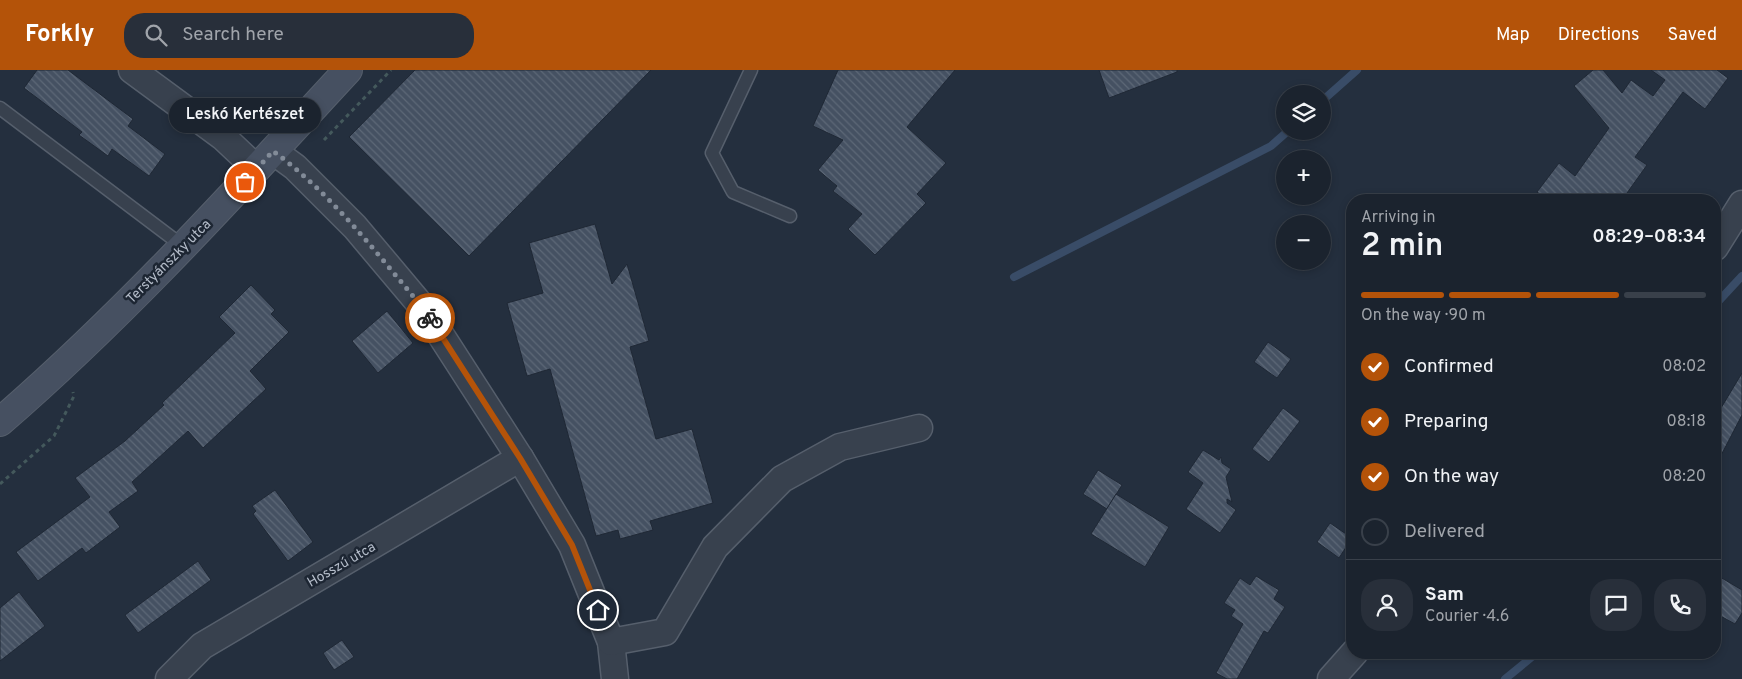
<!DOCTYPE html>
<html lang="en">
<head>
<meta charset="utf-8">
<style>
	:root { --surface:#1b232e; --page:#282f3a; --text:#f1f3f6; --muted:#a0a4aa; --line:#39404a; --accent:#b45309 }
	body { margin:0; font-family:Overpass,sans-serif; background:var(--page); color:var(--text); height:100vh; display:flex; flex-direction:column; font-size:19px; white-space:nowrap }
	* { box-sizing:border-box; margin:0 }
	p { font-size:16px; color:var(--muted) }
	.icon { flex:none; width:28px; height:28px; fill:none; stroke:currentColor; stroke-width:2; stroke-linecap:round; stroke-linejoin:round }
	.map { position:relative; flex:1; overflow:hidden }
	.panel { position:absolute; left:1346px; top:124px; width:375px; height:465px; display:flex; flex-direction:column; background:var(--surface); border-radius:20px; box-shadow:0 2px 8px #0003,0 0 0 1px var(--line) }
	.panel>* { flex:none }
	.fabs { position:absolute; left:1276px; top:15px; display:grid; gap:10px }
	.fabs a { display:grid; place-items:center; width:55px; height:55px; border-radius:50%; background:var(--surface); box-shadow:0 2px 8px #0003,0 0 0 1px var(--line); font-size:25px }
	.pin { position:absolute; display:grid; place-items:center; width:42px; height:42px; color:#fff; margin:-21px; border:2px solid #fff; border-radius:50%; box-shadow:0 1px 5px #0007 }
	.courier { position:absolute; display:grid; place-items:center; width:50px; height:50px; margin:-25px; border:4px solid #b45309; border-radius:50%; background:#fff; color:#222; box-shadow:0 1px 6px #0007 }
	.bubble { position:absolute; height:35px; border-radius:18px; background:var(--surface); box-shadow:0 2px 8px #0003,0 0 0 1px var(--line); font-size:16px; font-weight:600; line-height:35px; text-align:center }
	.head em { font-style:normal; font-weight:600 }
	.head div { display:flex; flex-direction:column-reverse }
	.head { display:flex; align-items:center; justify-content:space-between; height:85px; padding:0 15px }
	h1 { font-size:32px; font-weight:600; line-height:38px }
	.bar { display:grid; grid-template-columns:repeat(4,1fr); gap:8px 5px; align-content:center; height:60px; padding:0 15px }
	.bar i { height:6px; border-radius:4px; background:var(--line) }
	.bar .active { background:var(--accent) }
	.bar p { grid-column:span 4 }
	.line { display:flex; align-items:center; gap:12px; padding:0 15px; border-top:1px solid var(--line) }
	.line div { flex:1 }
	.round { display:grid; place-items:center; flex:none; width:52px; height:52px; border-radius:20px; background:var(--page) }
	ol { padding:0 15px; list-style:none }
	li { display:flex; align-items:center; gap:15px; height:55px }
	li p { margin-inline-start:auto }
	li .icon { padding:5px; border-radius:50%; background:var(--accent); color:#fff; stroke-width:4 }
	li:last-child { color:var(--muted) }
	li i { width:28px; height:28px; border:2px solid var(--line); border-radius:50% }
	header { display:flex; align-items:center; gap:30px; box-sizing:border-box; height:70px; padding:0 25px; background:var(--accent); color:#fff }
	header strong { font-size:24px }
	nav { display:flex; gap:28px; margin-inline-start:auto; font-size:18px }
	.search { width:350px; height:45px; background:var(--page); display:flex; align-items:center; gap:12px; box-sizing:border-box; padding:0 18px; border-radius:20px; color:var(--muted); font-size:19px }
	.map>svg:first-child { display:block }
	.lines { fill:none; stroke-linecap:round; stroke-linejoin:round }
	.stream { stroke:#394c67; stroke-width:8 }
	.building { fill:url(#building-back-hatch); stroke:#1f2835 }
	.lane-casing { stroke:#565f6c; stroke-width:15 }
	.street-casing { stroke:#565f6c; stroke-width:29 }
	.secondary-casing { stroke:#565f6c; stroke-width:30 }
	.path { stroke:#44595c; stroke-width:3; stroke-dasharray:4 4; stroke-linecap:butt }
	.lane { stroke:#38414e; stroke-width:12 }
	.street { stroke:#38414e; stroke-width:26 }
	.secondary { stroke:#465061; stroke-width:28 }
	.done { stroke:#828b98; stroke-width:5; stroke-dasharray:0 9 }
	.route { stroke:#b45309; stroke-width:6 }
	.labels { text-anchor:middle; stroke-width:5; stroke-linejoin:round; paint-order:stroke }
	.street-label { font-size:14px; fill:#b4bcc9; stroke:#1d2633 }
</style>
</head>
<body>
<header>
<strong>Forkly</strong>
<div class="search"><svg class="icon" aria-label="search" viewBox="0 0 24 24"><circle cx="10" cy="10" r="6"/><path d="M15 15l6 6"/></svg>Search here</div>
<nav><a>Map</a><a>Directions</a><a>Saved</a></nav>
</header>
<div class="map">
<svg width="1742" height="609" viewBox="0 0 1742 609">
	<defs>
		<pattern id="building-back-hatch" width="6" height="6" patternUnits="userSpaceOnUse" patternTransform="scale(1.25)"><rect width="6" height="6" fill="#455162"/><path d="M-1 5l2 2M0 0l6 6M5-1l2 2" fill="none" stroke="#5d6877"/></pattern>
	</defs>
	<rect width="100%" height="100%" fill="#242f3e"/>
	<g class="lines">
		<g class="stream">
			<polyline points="1322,31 1357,0"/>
			<polyline points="1014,207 1271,76 1288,61"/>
			<polyline points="1715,235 1742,206"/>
			<polyline points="1505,609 1538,582"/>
		</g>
	</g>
	<g class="building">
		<polygon points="37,0 68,0 133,49 128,56 165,84 149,106 112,79 108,86 79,65 82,62 24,18"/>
		<polygon points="415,0 651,0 469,186 349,67"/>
		<polygon points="838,0 955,0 907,57 946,93 917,124 926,133 875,185 848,159 862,144 833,121 837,116 818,100 843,70 813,56"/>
		<polygon points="1099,0 1177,0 1177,2 1109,28"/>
		<polygon points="1593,0 1603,0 1622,23 1631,10 1653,26 1665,10 1651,0 1717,0 1728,8 1705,39 1683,22 1635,87 1647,95 1622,130 1547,130 1537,122 1559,93 1575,106 1609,58 1574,16"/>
		<polygon points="595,154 612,214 627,194 649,271 630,277 656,369 692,359 713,433 650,451 653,460 620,469 618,460 596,466 550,299 527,306 507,233 543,223 529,173"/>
		<polygon points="251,215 275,240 271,244 289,262 250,301 266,319 203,378 188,361 132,412 138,421 109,442 120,457 86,483 82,478 38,511 16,482 90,427 75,408 125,371 164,335 162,333 235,263 219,247"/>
		<polygon points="387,241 413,273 378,303 352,271"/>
		<polygon points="1268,272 1291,289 1277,308 1254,292"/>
		<polygon points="1742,303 1742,345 1715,397 1715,348"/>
		<polygon points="1283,338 1300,351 1269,392 1252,379"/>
		<polygon points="1203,380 1219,390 1221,387 1222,393 1231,399 1226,407 1232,432 1227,429 1227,433 1236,440 1220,463 1186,439 1203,413 1188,402"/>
		<polygon points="1098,400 1122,415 1107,439 1083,424"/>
		<polygon points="275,420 313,472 288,491 253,444 256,441 252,436"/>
		<polygon points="1116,424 1169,457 1145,497 1091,464"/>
		<polygon points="1330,453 1352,468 1339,488 1317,472"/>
		<polygon points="198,491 211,510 138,563 125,545"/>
		<polygon points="1715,504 1742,520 1742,543 1735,554 1715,543"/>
		<polygon points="1256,506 1279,520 1274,529 1285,537 1268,563 1264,561 1237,609 1227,609 1216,603 1243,554 1231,546 1235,540 1224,533 1240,508 1250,515"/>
		<polygon points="19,522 45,556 0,591 0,538"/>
		<polygon points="342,570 354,587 334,600 323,583"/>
	</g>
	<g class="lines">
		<g class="lane-casing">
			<g id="lane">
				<polyline points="751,0 712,83 733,122 790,146"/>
				<polyline points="0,38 184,177"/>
			</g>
		</g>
		<g class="street-casing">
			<g id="street">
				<polyline points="132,0 223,67 257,99"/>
				<polyline points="273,81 295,97 355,157 424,239 520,388 572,475 611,572 615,609"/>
				<polyline points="1715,177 1742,134"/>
				<polyline points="611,572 665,562 715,477 782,409 840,377 919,358"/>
				<polyline points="169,609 202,576 520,388"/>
				<polyline points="1331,609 1355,582"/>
			</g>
		</g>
		<g class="secondary-casing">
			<path id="secondary" d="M0 352C125 244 236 121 348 0"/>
		</g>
		<g class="path">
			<polyline points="324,70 391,0"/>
			<polyline points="0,414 54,366 74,326 73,322"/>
		</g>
		<use href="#lane" class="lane"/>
		<use href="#street" class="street"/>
		<use href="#secondary" class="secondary"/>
	</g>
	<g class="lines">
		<path class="done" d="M245 112 273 81C332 124 377 184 424 239L430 248"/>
		<polyline class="route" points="430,248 520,388 572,475 598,540"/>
	</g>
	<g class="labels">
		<g class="street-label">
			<text transform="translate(168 191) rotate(-45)" y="5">Terstyánszky utca</text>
			<text transform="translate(341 494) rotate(-30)" y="5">Hosszú utca</text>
		</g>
	</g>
</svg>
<div class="fabs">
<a><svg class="icon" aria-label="layers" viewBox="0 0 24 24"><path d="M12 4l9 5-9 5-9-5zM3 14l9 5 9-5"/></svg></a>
<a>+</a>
<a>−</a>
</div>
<div class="pin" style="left:245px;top:112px;background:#ea580c"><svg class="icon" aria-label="bag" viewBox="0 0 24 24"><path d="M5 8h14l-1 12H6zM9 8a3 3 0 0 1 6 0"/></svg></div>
<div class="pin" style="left:598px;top:540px;background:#1f2937"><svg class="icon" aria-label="home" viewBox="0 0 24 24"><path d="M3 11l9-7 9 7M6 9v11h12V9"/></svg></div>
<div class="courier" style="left:430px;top:248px"><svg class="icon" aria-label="bike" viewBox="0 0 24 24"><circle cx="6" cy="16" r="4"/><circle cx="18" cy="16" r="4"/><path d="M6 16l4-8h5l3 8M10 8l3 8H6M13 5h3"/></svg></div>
<div class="bubble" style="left:169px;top:28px;width:152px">Leskó Kertészet</div>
<section class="panel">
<div class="head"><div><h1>2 min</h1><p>Arriving in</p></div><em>08:29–08:34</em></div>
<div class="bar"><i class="active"></i><i class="active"></i><i class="active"></i><i></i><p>On the way · 90 m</p></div>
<ol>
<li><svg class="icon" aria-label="check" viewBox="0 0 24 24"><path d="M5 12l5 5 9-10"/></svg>Confirmed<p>08:02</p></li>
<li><svg class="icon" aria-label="check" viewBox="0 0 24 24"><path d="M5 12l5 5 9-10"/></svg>Preparing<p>08:18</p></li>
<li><svg class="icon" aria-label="check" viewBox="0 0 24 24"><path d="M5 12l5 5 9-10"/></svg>On the way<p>08:20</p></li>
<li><i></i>Delivered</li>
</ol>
<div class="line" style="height:90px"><a class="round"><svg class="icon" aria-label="person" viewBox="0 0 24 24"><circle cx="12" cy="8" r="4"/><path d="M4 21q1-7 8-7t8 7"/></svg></a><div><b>Sam</b><p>Courier · 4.6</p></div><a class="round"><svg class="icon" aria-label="chat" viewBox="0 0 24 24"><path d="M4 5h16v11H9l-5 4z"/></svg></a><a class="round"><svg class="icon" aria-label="phone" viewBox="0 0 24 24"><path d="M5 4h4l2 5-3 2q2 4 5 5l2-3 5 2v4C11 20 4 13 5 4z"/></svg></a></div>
</section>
</div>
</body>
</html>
